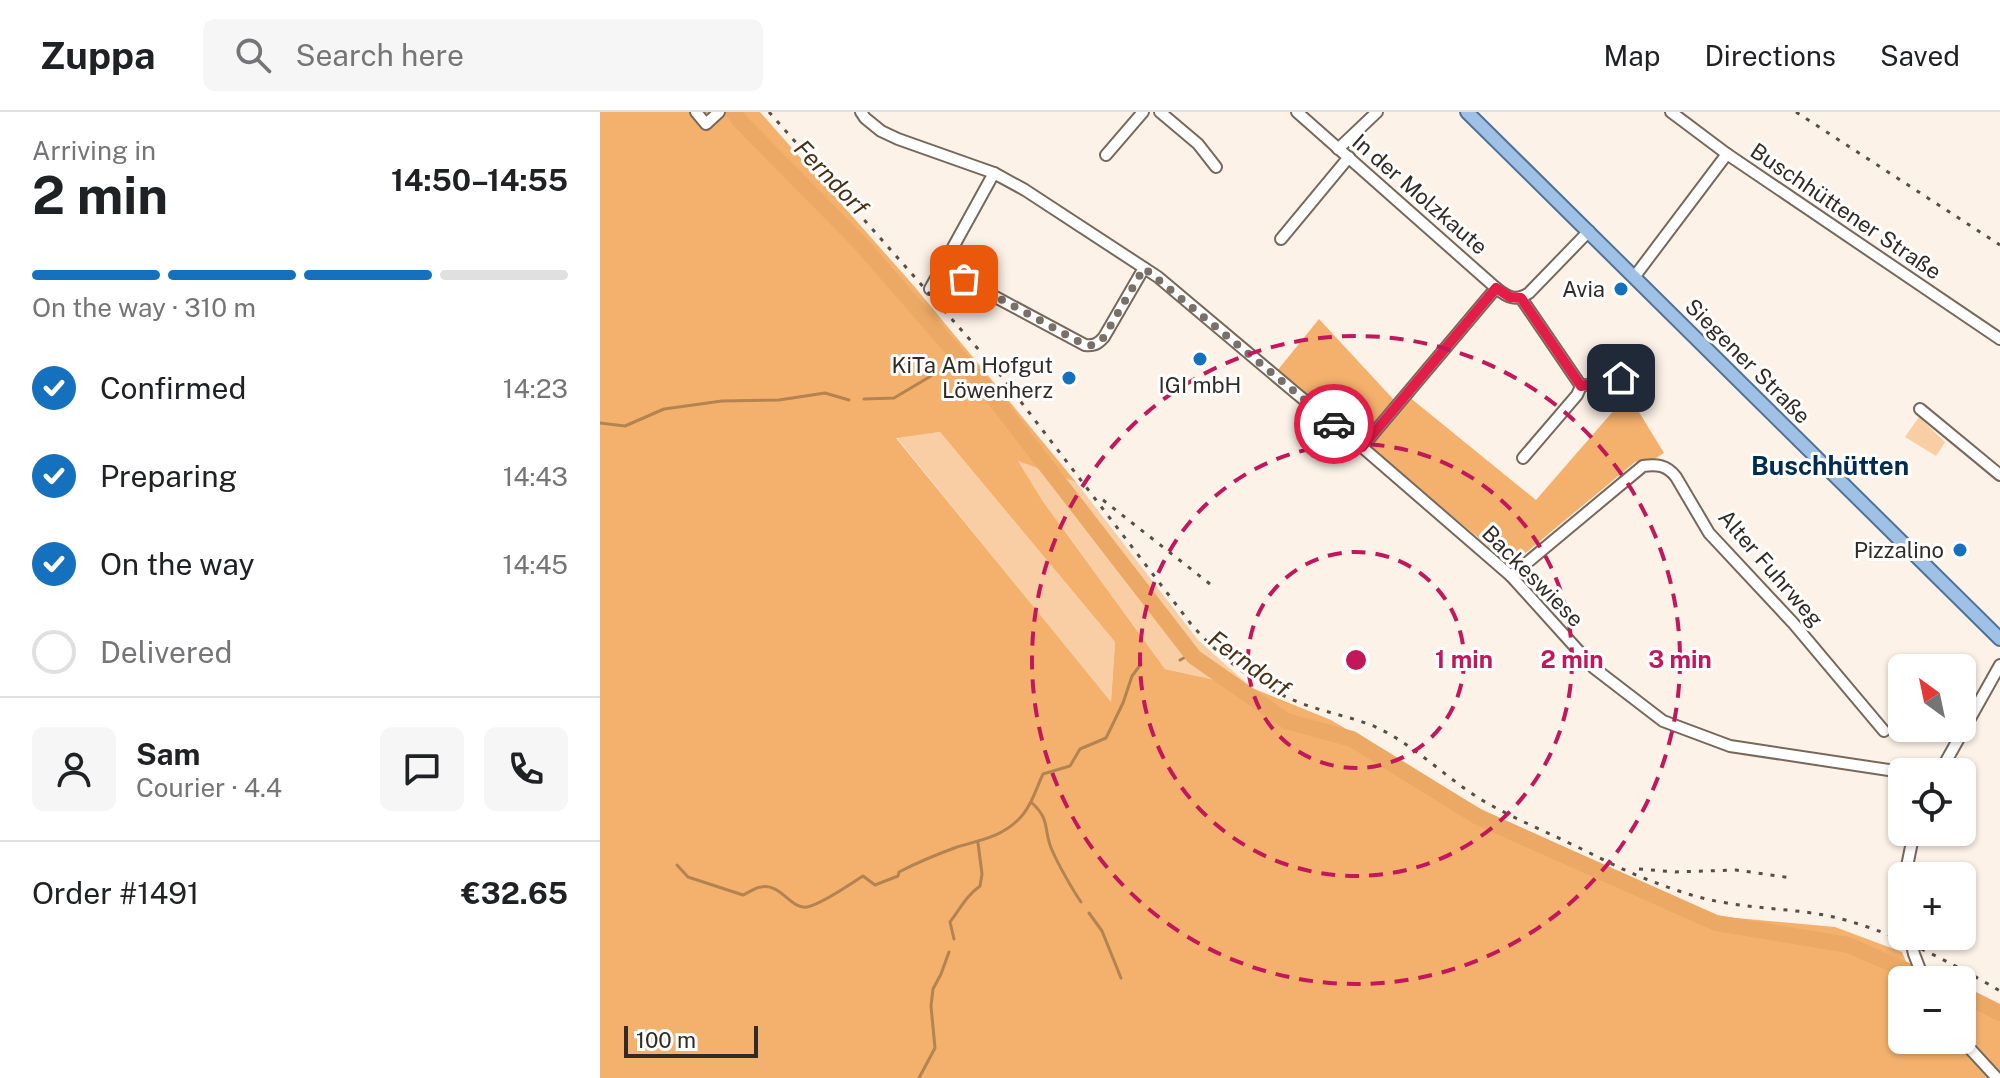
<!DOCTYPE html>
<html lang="en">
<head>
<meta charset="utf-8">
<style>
	:root { --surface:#fff; --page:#f6f6f6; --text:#202124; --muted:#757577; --line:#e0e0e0; --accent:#1570bd }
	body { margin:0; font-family:"Public Sans",sans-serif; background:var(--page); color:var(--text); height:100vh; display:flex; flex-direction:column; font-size:30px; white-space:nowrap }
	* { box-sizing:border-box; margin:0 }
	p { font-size:26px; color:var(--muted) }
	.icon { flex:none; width:44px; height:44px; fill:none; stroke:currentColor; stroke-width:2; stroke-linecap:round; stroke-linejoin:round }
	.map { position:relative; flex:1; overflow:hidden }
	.panel { display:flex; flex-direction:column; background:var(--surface); width:600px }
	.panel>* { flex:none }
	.needle { width:52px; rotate:327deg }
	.fabs { position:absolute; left:1288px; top:542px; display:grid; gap:16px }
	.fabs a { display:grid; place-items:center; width:88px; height:88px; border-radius:12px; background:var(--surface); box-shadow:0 2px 6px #0004; font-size:40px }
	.scale { position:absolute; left:24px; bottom:20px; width:134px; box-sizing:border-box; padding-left:8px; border:4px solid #322b25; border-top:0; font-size:22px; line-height:28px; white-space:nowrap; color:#322b25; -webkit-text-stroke:6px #fff; paint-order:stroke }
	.pin { position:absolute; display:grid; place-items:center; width:68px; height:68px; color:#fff; margin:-34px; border-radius:16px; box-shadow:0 4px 12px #0006 }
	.courier { position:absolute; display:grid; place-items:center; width:80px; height:80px; margin:-40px; border:6px solid #e11d48; border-radius:50%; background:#fff; color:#222; box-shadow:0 2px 10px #0007 }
	.head em { font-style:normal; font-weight:700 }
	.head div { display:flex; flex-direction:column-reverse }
	.head { display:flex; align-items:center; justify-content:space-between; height:136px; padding:0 32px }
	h1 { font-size:52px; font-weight:700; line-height:60px }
	.bar { display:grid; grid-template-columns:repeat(4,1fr); gap:12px 8px; align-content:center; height:96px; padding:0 32px }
	.bar i { height:10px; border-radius:6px; background:var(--line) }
	.bar .on { background:var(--accent) }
	.bar p { grid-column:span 4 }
	.line { display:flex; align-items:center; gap:20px; padding:0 32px; border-top:2px solid var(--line) }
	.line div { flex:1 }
	.round { display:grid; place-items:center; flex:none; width:84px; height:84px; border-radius:12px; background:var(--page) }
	ol { padding:0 32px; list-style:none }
	li { display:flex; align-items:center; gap:24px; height:88px }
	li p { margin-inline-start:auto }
	li .icon { padding:8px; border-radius:50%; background:var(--accent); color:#fff; stroke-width:4 }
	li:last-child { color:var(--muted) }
	li i { width:44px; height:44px; border:4px solid var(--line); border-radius:50% }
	header { display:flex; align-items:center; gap:48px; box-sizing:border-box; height:112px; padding:0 40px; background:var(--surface); border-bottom:2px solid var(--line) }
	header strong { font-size:38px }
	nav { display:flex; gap:44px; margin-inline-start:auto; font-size:28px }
	.search { width:560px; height:72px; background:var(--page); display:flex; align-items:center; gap:20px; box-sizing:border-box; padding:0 28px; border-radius:12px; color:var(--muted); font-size:30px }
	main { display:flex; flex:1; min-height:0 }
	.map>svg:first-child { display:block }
	.green { fill:#facea4 }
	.forest { fill:#f4b16d; fill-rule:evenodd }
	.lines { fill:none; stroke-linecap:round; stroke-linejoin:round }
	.stream { stroke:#b48352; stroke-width:3 }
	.river { stroke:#eca965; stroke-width:16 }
	.minor-casing { stroke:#77685a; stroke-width:14 }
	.major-casing { stroke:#4f7296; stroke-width:16 }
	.minor { stroke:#fff; stroke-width:10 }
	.major { stroke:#9fc1e5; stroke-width:12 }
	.rail { stroke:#564e47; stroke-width:3; stroke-dasharray:4 8; stroke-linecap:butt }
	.minor-bridge-casing { stroke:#77685a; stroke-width:14; stroke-linecap:butt }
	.minor-bridge { stroke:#fff; stroke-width:10 }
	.done { stroke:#797169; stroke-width:8; stroke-dasharray:0 14.4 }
	.route { stroke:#e11d48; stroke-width:10 }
	.ring { fill:none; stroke:#c2185b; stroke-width:4; stroke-dasharray:14 10 }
	.poi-dot { fill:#1570bd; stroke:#fff; stroke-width:3 }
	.labels { text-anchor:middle; stroke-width:6; stroke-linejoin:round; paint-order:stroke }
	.street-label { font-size:22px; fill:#322b25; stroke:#fff }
	.poi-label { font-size:22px; fill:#322b25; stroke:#fff; text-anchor:end }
	.water-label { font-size:24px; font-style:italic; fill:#4a2f12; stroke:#fff }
	.quarter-label { font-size:26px; font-weight:bold; fill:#022c51; stroke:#fff }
	.centre { fill:#c2185b; stroke:#fff; stroke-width:4 }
	.ring-label { font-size:24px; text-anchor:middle; font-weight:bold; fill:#c2185b; stroke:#fff; stroke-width:6; stroke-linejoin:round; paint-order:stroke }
</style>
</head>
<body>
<header>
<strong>Zuppa</strong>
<div class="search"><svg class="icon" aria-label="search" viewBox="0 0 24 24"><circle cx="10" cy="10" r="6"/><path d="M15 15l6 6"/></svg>Search here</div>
<nav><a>Map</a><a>Directions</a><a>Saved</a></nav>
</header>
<main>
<section class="panel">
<div class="head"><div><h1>2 min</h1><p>Arriving in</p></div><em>14:50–14:55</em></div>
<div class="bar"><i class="on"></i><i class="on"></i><i class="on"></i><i></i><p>On the way · 310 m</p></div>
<ol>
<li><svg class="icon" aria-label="check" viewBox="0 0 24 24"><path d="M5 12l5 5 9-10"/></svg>Confirmed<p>14:23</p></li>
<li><svg class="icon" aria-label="check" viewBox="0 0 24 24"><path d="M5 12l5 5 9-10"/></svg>Preparing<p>14:43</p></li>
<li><svg class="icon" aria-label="check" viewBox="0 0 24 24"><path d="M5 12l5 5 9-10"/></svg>On the way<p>14:45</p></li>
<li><i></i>Delivered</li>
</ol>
<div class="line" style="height:144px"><a class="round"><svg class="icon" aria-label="person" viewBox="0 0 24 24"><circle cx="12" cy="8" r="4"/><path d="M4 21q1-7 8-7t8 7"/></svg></a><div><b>Sam</b><p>Courier · 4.4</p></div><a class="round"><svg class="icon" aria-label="chat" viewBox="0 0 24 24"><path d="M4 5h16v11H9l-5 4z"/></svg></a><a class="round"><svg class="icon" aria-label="phone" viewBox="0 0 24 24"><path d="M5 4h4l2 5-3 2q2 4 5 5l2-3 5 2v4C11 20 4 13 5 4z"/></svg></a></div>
<div class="line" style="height:104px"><div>Order #1491</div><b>€32.65</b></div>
</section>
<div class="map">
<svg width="1400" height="966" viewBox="0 0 1400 966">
	<rect width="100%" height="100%" fill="#fcf2e8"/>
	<g class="green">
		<polygon points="1319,305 1345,330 1336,344 1305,325"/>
		<polygon points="340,320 515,530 511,591 296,325"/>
		<polygon points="417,348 476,370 598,528 652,576 565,557 442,388"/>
	</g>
	<g class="forest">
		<path d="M0 0H160L314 174 476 370 418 349 442 388 565 557 652 576 731 608 881 697 1114 804 1235 815 1302 840 1312 864 1320 868H1302V928H1362V888L1391 902 1400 908V966H0ZM340 320 515 530 511 590 296 326Z"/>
		<polygon points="719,207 794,288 803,280 936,388 1028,282 1064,341 1053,348 1035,350 922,444 904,447 677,259"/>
	</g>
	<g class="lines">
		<g class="stream">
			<polyline points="352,248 358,243"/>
			<polyline points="264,287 294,286 331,264"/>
			<polyline points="0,311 25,314 64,297 122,289 179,288 225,281 249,288"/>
			<polyline points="580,548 591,542"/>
			<path d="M432 691C451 708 443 718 452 738 458 752 472 777 481 790"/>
			<path d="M77 753 88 765 143 783C148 781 156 775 161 775 181 771 191 798 207 795 220 793 251 772 263 764L275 773 298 764 299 760C318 750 338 742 357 735 381 728 401 725 419 707 431 695 436 677 443 662L470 654 480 637 506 626 523 591 532 564 541 552"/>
			<polyline points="489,801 502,819 521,866"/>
			<path d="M354 827 350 810C361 796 365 785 380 774L382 762 378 731"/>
			<polyline points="319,966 335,936 331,894 333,877 341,862 349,840"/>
		</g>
		<g class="river">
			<polyline points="134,0 140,9 261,132 386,276 594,545 686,609 752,627 878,705 1116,811 1248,833 1329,868"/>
			<polyline points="1362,882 1400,901"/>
		</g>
		<g class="minor-casing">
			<g id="minor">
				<polyline points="96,0 106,12 119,0"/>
				<polyline points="261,0 265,6 281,19 298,27 394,61 425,78 558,165 697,282 762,335 911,464 994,556 1063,609 1130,634 1302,660"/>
				<polyline points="560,0 598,32 616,55"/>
				<path d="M697 0 896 176C907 185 916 190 929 181L989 119"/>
				<polyline points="1071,0 1127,42 1400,227"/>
				<polyline points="738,37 777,0"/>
				<polyline points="506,43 543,0"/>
				<polyline points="681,127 749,45"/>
				<path d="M343 154 386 180 485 233C494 234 498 232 504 225L544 156"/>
				<polyline points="1035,164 1127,42"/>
				<polyline points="330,177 394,61"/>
				<polyline points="921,186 981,274 977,283 923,346"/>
				<polyline points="981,274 1021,266"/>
				<polyline points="1320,297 1400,363"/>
				<polyline points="762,335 896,176"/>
				<path d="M911 464 1043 354C1057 352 1067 353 1076 365L1109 421 1194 512 1284 619"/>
				<polyline points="1340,660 1400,553"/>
				<polyline points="1305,764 1314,720"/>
				<polyline points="1362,928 1397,966"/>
			</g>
		</g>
		<g class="major-casing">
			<polyline id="major" points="867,0 1400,527"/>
		</g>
		<use href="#minor" class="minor"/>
		<use href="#major" class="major"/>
		<g class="rail">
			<path d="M169 0 395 256 591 512C622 548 664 579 709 594 732 602 756 606 778 616 815 634 843 663 877 685 906 703 938 716 969 731 995 743 1020 757 1046 767 1072 777 1099 787 1127 791 1161 797 1195 797 1229 804 1285 816 1351 850 1400 879"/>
			<polyline points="1196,0 1400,133"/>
			<polyline points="503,388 610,472"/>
			<polyline points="1039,757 1075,760 1136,758 1192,766"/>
		</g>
		<g class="minor-bridge-casing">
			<polyline id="minor-bridge" points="1310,824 1314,842 1324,868"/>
		</g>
		<use href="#minor-bridge" class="minor-bridge"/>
	</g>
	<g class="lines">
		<path class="done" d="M364 167 485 233C494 234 498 232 504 225L544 156 734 312"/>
		<polyline class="route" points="734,312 762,335 896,176 910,185 921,186 981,274 1021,266"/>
	</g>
	<g class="ring">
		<circle cx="756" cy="548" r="108"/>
		<circle cx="756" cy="548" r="216"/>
		<circle cx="756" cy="548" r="324"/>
	</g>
	<g class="poi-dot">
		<circle cx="1021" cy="177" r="8"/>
		<circle cx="600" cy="247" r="8"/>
		<circle cx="469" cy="266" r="8"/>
		<circle cx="1360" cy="438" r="8"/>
	</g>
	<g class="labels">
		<g class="street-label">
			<text transform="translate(820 82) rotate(41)" y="8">In der Molzkaute</text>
			<text transform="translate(1246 99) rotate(34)" y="8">Buschhüttener Straße</text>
			<text transform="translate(1148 249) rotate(45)" y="8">Siegener Straße</text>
			<text transform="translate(1171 456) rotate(49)" y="8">Alter Fuhrweg</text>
			<text transform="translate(933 464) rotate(45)" y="8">Backeswiese</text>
		</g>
		<g class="poi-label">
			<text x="1005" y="185">Avia</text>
			<text x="453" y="261">KiTa Am Hofgut<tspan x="453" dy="25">Löwenherz</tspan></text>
			<text x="600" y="281" text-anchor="middle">IGI mbH</text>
			<text x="1344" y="446">Pizzalino</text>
		</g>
		<g class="water-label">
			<text transform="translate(231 66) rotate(46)" y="8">Ferndorf</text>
			<text transform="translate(649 552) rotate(36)" y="8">Ferndorf</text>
		</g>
		<g class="quarter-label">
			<text x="1230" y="363">Buschhütten</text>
		</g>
	</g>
	<circle cx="756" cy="548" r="12" class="centre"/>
	<g class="ring-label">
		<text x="864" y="556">1 min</text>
		<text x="972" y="556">2 min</text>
		<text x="1080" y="556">3 min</text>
	</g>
</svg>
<div class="fabs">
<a><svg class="needle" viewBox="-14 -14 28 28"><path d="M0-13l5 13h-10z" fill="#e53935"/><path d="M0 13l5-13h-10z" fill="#757577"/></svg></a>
<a><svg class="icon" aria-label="locate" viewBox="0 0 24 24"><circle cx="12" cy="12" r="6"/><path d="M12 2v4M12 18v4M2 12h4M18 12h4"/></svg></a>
<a>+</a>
<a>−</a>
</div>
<div class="scale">100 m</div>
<div class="pin" style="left:364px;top:167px;background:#ea580c"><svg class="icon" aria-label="bag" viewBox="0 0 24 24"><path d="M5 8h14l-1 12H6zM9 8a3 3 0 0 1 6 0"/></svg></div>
<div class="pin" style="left:1021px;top:266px;background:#1f2937"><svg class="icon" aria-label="home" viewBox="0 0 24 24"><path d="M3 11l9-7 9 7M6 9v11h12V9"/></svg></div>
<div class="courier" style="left:734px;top:312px"><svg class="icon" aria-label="car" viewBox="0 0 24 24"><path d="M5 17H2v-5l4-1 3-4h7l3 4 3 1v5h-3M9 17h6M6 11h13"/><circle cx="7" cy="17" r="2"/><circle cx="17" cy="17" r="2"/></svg></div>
</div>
</main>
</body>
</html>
